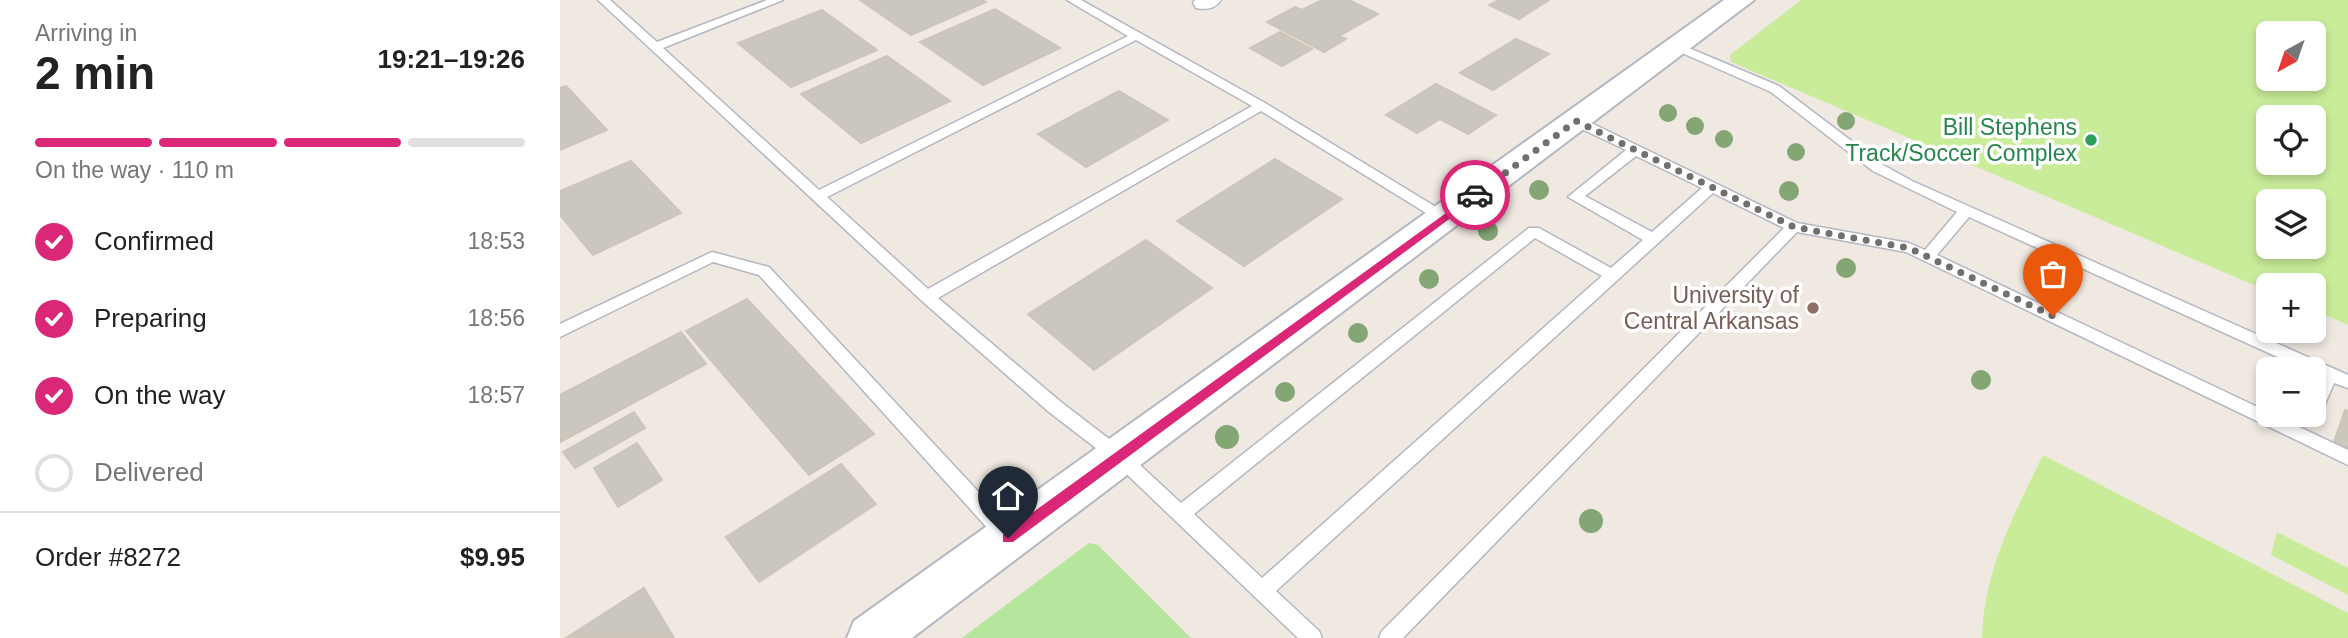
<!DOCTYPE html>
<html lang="en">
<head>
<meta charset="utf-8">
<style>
	:root { --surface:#fff; --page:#f6f6f6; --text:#222; --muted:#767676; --line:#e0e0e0; --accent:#db2777 }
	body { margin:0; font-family:Arial,sans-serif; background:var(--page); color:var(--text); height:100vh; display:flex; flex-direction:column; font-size:26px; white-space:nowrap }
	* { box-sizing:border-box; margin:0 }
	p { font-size:23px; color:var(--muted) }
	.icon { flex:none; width:38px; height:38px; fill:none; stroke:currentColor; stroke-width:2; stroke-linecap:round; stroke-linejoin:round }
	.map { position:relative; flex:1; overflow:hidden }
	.drawer { display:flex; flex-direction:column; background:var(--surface); width:560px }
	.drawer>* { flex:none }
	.needle { width:46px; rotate:220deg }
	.controls { position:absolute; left:1696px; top:21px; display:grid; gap:14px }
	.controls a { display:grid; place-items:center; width:70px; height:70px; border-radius:10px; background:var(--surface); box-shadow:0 4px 10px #0003; font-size:35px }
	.pin { position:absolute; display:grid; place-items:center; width:60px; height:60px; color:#fff; margin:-72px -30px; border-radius:50% 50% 50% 0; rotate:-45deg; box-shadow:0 0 7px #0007 }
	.pin .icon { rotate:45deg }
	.courier { position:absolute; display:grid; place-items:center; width:70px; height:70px; margin:-35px; border:5px solid #db2777; border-radius:50%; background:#fff; color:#222; box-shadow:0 2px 9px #0007 }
	.headline em { font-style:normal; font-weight:600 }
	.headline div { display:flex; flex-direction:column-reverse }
	.headline { display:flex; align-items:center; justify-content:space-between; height:119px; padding:0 35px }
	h1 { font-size:46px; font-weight:600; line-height:52px }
	.bar { display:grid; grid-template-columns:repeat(4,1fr); gap:10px 7px; align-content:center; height:84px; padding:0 35px }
	.bar i { height:9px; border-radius:5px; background:var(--line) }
	.bar .on { background:var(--accent) }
	.bar p { grid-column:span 4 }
	.line { display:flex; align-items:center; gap:18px; padding:0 35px; border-top:2px solid var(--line) }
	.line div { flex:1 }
	ol { padding:0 35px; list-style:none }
	li { display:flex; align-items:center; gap:21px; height:77px }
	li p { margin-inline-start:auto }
	li .icon { padding:7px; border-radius:50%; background:var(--accent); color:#fff; stroke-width:4 }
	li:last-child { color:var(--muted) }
	li i { width:38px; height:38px; border:4px solid var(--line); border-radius:50% }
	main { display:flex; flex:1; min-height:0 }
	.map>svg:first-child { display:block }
	.green { fill:#b6e59e }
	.pitch { fill:#c9ec9a; fill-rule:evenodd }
	.building { fill:#cbc7bf; stroke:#cbc5ba; stroke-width:2 }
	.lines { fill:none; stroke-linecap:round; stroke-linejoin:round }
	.service-casing { stroke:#b4b7c1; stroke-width:3 }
	.minor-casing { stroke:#b4b7c1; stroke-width:3 }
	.tertiary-casing { stroke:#b4b7c1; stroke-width:4 }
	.service { fill:#fff; fill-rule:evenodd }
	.minor { fill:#fff; fill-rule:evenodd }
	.tertiary { fill:#fff; fill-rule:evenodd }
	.tree { fill:#84a574 }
	.route { fill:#db2777 }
	.done { stroke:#726f6d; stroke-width:7; stroke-dasharray:0 12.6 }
	.leisure-dot { fill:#2e9e5b; stroke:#fff; stroke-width:2.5 }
	.education-dot { fill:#8d6e63; stroke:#fff; stroke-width:2.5 }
	.labels { text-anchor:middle; stroke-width:7; stroke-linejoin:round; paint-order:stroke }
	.leisure-label { font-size:23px; fill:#27864d; stroke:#fff; text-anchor:end }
	.education-label { font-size:23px; fill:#785e54; stroke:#fff; text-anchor:end }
</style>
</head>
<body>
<main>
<section class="drawer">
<div class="headline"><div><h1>2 min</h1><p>Arriving in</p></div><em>19:21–19:26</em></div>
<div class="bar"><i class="on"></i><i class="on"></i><i class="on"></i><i></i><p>On the way · 110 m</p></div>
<ol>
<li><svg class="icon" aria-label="check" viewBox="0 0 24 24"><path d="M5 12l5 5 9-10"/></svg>Confirmed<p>18:53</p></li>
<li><svg class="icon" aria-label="check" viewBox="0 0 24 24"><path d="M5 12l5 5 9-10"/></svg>Preparing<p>18:56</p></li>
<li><svg class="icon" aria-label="check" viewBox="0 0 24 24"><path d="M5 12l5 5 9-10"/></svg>On the way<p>18:57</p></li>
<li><i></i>Delivered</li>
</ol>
<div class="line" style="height:91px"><div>Order #8272</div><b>$9.95</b></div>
</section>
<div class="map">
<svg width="1788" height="638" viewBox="0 0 1788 638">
	<rect width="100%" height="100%" fill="#efe9e1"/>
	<polygon class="green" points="529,543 538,545 631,638 402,638"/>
	<g class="pitch">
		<path d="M1241 0H1788V325L1754 310V285H1708V291L1171 62 1170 55ZM1708 33H1754V79H1708ZM1708 117H1754V163H1708ZM1708 201H1754V247H1708Z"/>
		<path d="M1483 455 1788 613V638H1422C1424 570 1454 514 1483 455Z"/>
		<polygon points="1717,532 1788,568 1788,595 1711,555"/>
	</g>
	<g class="building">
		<polygon points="300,0 422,0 426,2 351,35"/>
		<polygon points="762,0 789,0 818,14 779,36 786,39 764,52 707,22 735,7 742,10"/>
		<polygon points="939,0 989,0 959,19 929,5"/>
		<polygon points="435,9 500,48 423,85 360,42"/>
		<polygon points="262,10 317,50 231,87 178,43"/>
		<polygon points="720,32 752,49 722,66 690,48"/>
		<polygon points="956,39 989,54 933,90 900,73"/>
		<polygon points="327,56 390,101 301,143 241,94"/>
		<polygon points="876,84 936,115 908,134 880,119 857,133 826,115"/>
		<polygon points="6,86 47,130 0,150 0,88"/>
		<polygon points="559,91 608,120 526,167 478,134"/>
		<polygon points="715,159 782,199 684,266 617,221"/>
		<polygon points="71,161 121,213 33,255 0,215 0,191"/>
		<polygon points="586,240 652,288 534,370 468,314"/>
		<polygon points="187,299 314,434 249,475 126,331"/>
		<polygon points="121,332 146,364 0,442 0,395"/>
		<polygon points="1785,410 1788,411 1788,449 1774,442"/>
		<polygon points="74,412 85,428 15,468 3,452"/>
		<polygon points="77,443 102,480 58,507 34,468"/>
		<polygon points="281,464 316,504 199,582 166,537"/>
		<polygon points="84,588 114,638 6,638"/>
	</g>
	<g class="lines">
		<g class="service-casing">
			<g id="service">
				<path d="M38 0H50L97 42 207 0H223L103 48 259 190 568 36 507 0H521L705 103 889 215 891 218 889 221H879L701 111 378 298 501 402 566 452 621 503 969 228H979L1051 268 1083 240 1008 197 1066 150 1011 124V118H1021L1237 223 1349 243 1365 250 1397 212 1313 171 1211 92 1113 49V45L1117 43 1219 86 1323 165 1352 181 1788 375V388L1774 383 1760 416 1754 418 1747 415H1754V391L1759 376 1754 374V369H1744L1409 217 1377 255 1708 412V415H1714L1788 450V465L1346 252 1237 232 843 638H819L822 631 1224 228 1153 193 716 591 759 631 762 638H738L554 462 489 412 362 301ZM576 40 692 106 368 289 267 197ZM1076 156 1142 188 1092 232 1025 196ZM975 238 1042 276 702 578 634 514Z"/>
				<polygon points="152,252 209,267 454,530 456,536 454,542 447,544 440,542 199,275 153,262 0,337 0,324"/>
			</g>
		</g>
		<g class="minor-casing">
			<path id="minor" d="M635 0H661C655 9 646 10 636 8L633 3Z"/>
		</g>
		<g class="tertiary-casing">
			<polygon id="tertiary" points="1164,0 1194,0 352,638 287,638 294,621"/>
		</g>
		<use href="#service" class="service"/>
		<use href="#minor" class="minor"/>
		<use href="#tertiary" class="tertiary"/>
	</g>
	<g class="tree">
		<circle cx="1108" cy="113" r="9"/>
		<circle cx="1286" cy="121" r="9"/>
		<circle cx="1135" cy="126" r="9"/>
		<circle cx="1164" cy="139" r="9"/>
		<circle cx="1236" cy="152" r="9"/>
		<circle cx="979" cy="190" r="10"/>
		<circle cx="1229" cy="191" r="10"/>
		<circle cx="928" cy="231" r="10"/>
		<circle cx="1286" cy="268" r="10"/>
		<circle cx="869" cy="279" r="10"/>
		<circle cx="798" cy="333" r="10"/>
		<circle cx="1421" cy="380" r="10"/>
		<circle cx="725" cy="392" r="10"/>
		<circle cx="667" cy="437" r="12"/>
		<circle cx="1031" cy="521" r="12"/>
	</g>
	<polygon class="route" points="915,192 920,195 919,197 453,542 443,542 443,534"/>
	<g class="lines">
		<polyline class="done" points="915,195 1016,121 1234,227 1349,248 1493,316"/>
	</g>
	<circle class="leisure-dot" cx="1531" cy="140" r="7"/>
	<circle class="education-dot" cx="1253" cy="308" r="7"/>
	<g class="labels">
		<g class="leisure-label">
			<text x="1517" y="135">Bill Stephens<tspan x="1517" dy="26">Track/Soccer Complex</tspan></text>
		</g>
		<g class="education-label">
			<text x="1239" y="303">University of<tspan x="1239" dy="26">Central Arkansas</tspan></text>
		</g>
	</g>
</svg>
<div class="controls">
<a><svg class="needle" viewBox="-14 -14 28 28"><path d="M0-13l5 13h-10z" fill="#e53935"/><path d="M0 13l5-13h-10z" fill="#767676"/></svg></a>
<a><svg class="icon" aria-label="locate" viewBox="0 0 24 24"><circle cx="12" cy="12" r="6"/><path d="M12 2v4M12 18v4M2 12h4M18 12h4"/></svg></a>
<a><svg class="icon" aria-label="layers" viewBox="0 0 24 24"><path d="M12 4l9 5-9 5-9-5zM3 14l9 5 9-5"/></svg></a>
<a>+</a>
<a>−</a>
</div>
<div class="pin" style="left:1493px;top:316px;background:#ea580c"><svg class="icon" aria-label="bag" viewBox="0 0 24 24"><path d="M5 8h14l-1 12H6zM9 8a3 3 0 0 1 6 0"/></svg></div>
<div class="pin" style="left:448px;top:538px;background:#1f2937"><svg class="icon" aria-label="home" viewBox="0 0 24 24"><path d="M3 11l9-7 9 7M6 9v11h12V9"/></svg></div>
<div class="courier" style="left:915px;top:195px"><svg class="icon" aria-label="car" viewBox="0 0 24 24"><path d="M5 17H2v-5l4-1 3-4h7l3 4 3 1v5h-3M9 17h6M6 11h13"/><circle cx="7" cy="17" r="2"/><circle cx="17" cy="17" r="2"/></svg></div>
</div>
</main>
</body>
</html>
